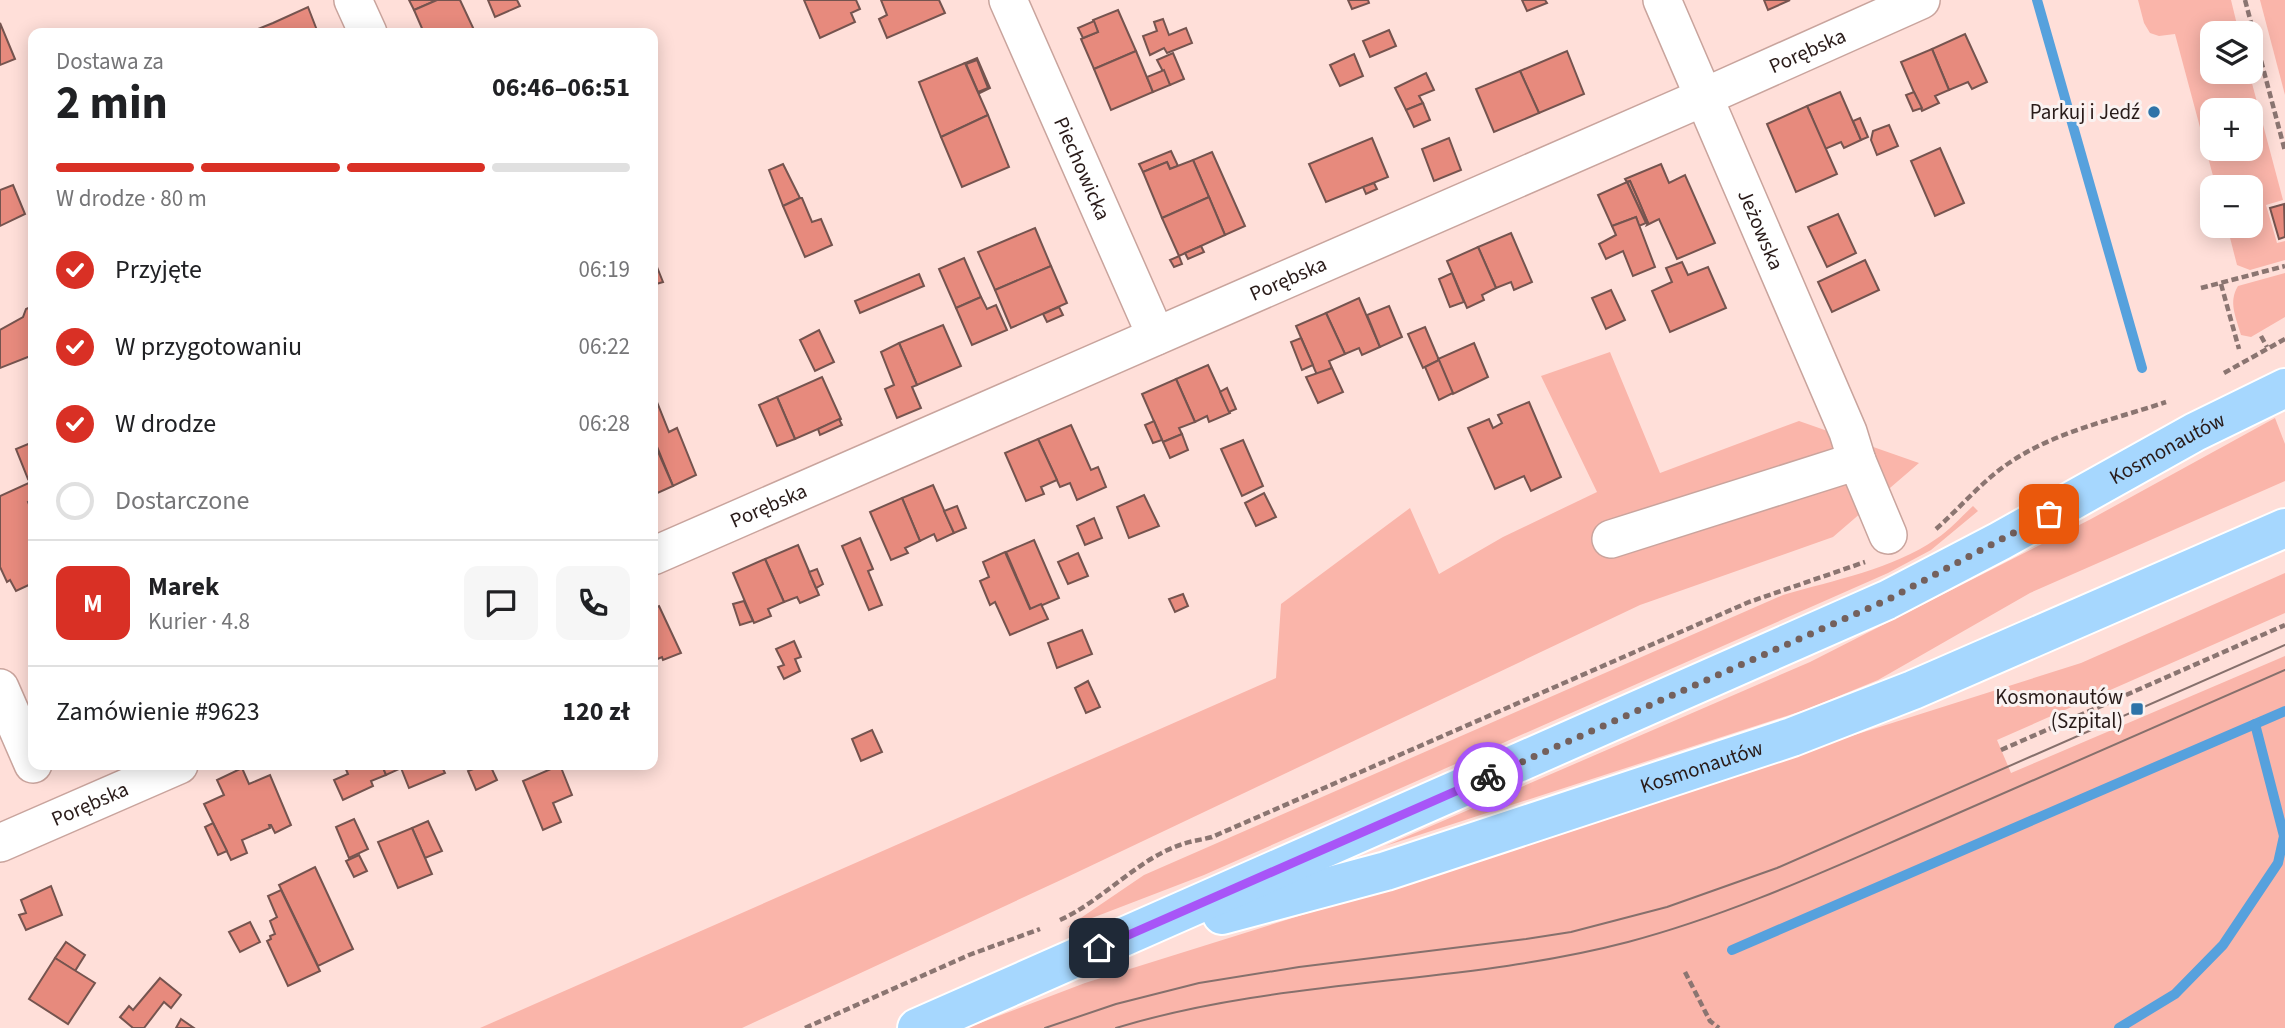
<!DOCTYPE html>
<html lang="pl">
<head>
<meta charset="utf-8">
<style>
	:root { --surface:#fff; --page:#f6f6f6; --text:#202124; --muted:#757577; --line:#e0e0e0; --accent:#d93025 }
	body { margin:0; font-family:"Source Sans 3",sans-serif; background:var(--page); color:var(--text); height:100vh; display:flex; flex-direction:column; font-size:26px; white-space:nowrap }
	* { box-sizing:border-box; margin:0 }
	p { font-size:23px; color:var(--muted) }
	.icon { flex:none; width:38px; height:38px; fill:none; stroke:currentColor; stroke-width:2; stroke-linecap:round; stroke-linejoin:round }
	.map { position:relative; flex:1; overflow:hidden }
	.drawer { position:absolute; left:28px; top:28px; width:630px; height:742px; display:flex; flex-direction:column; background:var(--surface); border-radius:14px; box-shadow:0 4px 18px #0003 }
	.drawer>* { flex:none }
	.tools { position:absolute; left:2200px; top:21px; display:grid; gap:14px }
	.tools a { display:grid; place-items:center; width:63px; height:63px; border-radius:14px; background:var(--surface); box-shadow:0 4px 18px #0003; font-size:35px }
	.pin { position:absolute; display:grid; place-items:center; width:60px; height:60px; color:#fff; margin:-30px; border-radius:14px; box-shadow:0 4px 10px #0006 }
	.courier { position:absolute; display:grid; place-items:center; width:70px; height:70px; margin:-35px; border:5px solid #a855f7; border-radius:50%; background:#fff; color:#222; box-shadow:0 2px 9px #0007 }
	.overview em { font-style:normal; font-weight:700 }
	.overview div { display:flex; flex-direction:column-reverse }
	.overview { display:flex; align-items:center; justify-content:space-between; height:119px; padding:0 28px }
	h1 { font-size:46px; font-weight:700; line-height:52px }
	.bar { display:grid; grid-template-columns:repeat(4,1fr); gap:10px 7px; align-content:center; height:84px; padding:0 28px }
	.bar i { height:9px; border-radius:5px; background:var(--line) }
	.bar .current { background:var(--accent) }
	.bar p { grid-column:span 4 }
	.line { display:flex; align-items:center; gap:18px; padding:0 28px; border-top:2px solid var(--line) }
	.line div { flex:1 }
	.round { display:grid; place-items:center; flex:none; width:74px; height:74px; border-radius:14px; background:var(--page) }
	ol { padding:0 28px; list-style:none }
	li { display:flex; align-items:center; gap:21px; height:77px }
	li p { margin-inline-start:auto }
	li .icon { padding:7px; border-radius:50%; background:var(--accent); color:#fff; stroke-width:4 }
	li:last-child { color:var(--muted) }
	li i { width:38px; height:38px; border:4px solid var(--line); border-radius:50% }
	.map>svg:first-child { display:block }
	.green { fill:#fab5aa; fill-rule:evenodd }
	.lines { fill:none; stroke-linecap:round; stroke-linejoin:round }
	.stream { stroke:#56a1dd; stroke-width:10 }
	.building { fill:#e78a7d; stroke:#75544f; stroke-width:2 }
	.minor-casing { stroke:#c9a49d; stroke-width:40 }
	.major-casing { stroke:#fff; stroke-width:42 }
	.path { stroke:#8b7571; stroke-width:4.5; stroke-dasharray:7 3.5; stroke-linecap:butt }
	.minor { stroke:#fff; stroke-width:37 }
	.major { stroke:#a6d7fe; stroke-width:38 }
	.tram { stroke:#86706c; stroke-width:2 }
	.done { stroke:#74605c; stroke-width:7; stroke-dasharray:0 12.6 }
	.route { stroke:#a855f7; stroke-width:9 }
	.poi-dot { fill:#2d73a8; stroke:#faf2f1; stroke-width:2.5 }
	.labels { text-anchor:middle; stroke-width:6; stroke-linejoin:round; paint-order:stroke }
	.street-label { font-size:21px; fill:#291b19; stroke:#faf2f1 }
	.poi-label { font-size:21px; fill:#291b19; stroke:#faf2f1; text-anchor:end }
</style>
</head>
<body>
<div class="map">
<svg width="2285" height="1028" viewBox="0 0 2285 1028">
	<rect width="100%" height="100%" fill="#ffdfd9"/>
	<g class="green">
		<path d="M2138 0H2231L2239 33H2212V72H2249L2283 200 2266 205 2277 243 2285 241V260L2250 270 2237 265 2227 226H2250V187H2216L2175 34 2159 36 2150 33 2144 23ZM2212 110H2250V149H2212Z"/>
		<polygon points="2260,0 2285,0 2285,95"/>
		<path d="M2285 273V317L2251 337 2241 335C2236 317 2228 302 2238 286Z"/>
		<polygon points="1610,352 1660,473 1799,421 1919,463 1833,537 1640,605 1063,879 742,1028 480,1028 1276,678 1281,604 1410,508 1439,574 1503,537 1597,492 1541,376"/>
		<polygon points="2275,418 2285,444 2285,481 2030,593 1878,680 1805,710 1385,846 1810,662 2091,519"/>
		<path d="M1973 506 1978 511 1931 550 1888 573 1204 875 1066 928 1144 875 1783 595C1834 580 1893 569 1936 539 1950 530 1961 517 1973 506Z"/>
		<polygon points="2285,573 2285,613 1997,740 2011,773 2285,656 2285,1028 967,1028 1085,983 1446,870 1807,750 2081,663"/>
	</g>
	<g class="lines">
		<g class="stream">
			<polyline points="2037,0 2142,368"/>
			<polyline points="1732,950 2285,711"/>
			<polyline points="2119,1028 2175,994 2223,945 2278,863 2284,836 2255,724"/>
		</g>
	</g>
	<g class="building">
		<polygon points="409,0 437,0 414,10"/>
		<polygon points="437,0 460,0 475,32 424,33 414,10"/>
		<polygon points="488,0 517,0 520,6 495,17"/>
		<polygon points="804,0 856,0 860,9 851,13 855,22 820,38"/>
		<polygon points="881,0 939,0 945,13 887,38 879,19 887,15"/>
		<polygon points="1348,0 1368,0 1369,3 1352,9"/>
		<polygon points="1522,0 1545,0 1547,3 1527,11"/>
		<polygon points="1764,0 1790,0 1768,10"/>
		<polygon points="308,7 318,33 248,33 273,23"/>
		<polygon points="1118,10 1136,51 1094,69 1081,39 1098,32 1093,20"/>
		<polygon points="1163,19 1169,35 1186,28 1192,43 1167,53 1164,48 1150,55 1143,36 1157,31 1154,22"/>
		<polygon points="1094,21 1098,32 1083,38 1078,28"/>
		<polygon points="0,23 15,59 0,65"/>
		<polygon points="1389,30 1396,46 1370,57 1363,41"/>
		<polygon points="1965,34 1987,82 1972,89 1968,82 1949,90 1932,49"/>
		<polygon points="1932,49 1949,90 1935,96 1939,103 1922,111 1901,62"/>
		<polygon points="1136,51 1153,92 1111,110 1094,69"/>
		<polygon points="1567,51 1584,94 1539,113 1520,71"/>
		<polygon points="1173,53 1184,79 1170,85 1157,60"/>
		<polygon points="1354,54 1363,76 1340,86 1330,65"/>
		<polygon points="977,58 990,88 978,94 978,92 988,88 977,60 966,64 965,63"/>
		<polygon points="977,60 988,88 978,92 966,64"/>
		<polygon points="965,63 988,115 941,137 919,82"/>
		<polygon points="1164,70 1170,85 1153,92 1147,77"/>
		<polygon points="1520,71 1539,113 1494,132 1476,89"/>
		<polygon points="1426,73 1434,90 1419,96 1423,103 1406,110 1395,88"/>
		<polygon points="1840,92 1861,140 1844,148 1841,142 1825,149 1807,106"/>
		<polygon points="1914,92 1922,108 1913,111 1906,95"/>
		<polygon points="1423,103 1430,120 1414,127 1406,110"/>
		<polygon points="1807,106 1837,174 1796,192 1767,124"/>
		<polygon points="988,115 1009,167 962,187 941,137"/>
		<polygon points="1860,118 1868,137 1861,140 1853,121"/>
		<polygon points="1889,125 1898,146 1877,155 1871,140 1873,131"/>
		<polygon points="1372,138 1388,177 1326,202 1309,164"/>
		<polygon points="1449,138 1461,170 1434,181 1422,149"/>
		<polygon points="1940,148 1964,203 1935,216 1911,161"/>
		<polygon points="1171,151 1178,166 1170,169 1167,162 1143,172 1139,164"/>
		<polygon points="1212,152 1245,226 1225,235 1193,160"/>
		<polygon points="1193,160 1209,197 1162,218 1143,172 1167,162 1170,169"/>
		<polygon points="783,164 800,198 783,206 769,170"/>
		<polygon points="1661,164 1669,183 1685,175 1715,243 1677,259 1659,219 1647,225 1648,223 1630,181 1627,182 1625,179"/>
		<polygon points="1630,181 1638,199 1648,223 1646,223 1627,182"/>
		<polygon points="1627,182 1646,223 1639,226 1636,217 1612,226 1598,195"/>
		<polygon points="1374,183 1377,189 1366,194 1363,187"/>
		<polygon points="13,185 25,214 0,226 0,190"/>
		<polygon points="1209,197 1225,235 1179,256 1162,218"/>
		<polygon points="800,198 802,198 812,222 821,219 832,245 805,257 783,206"/>
		<polygon points="2284,204 2285,237 2279,239 2270,208"/>
		<polygon points="1838,214 1856,253 1827,267 1808,227"/>
		<polygon points="1636,217 1655,267 1633,276 1623,251 1606,259 1599,244 1616,235 1612,226"/>
		<polygon points="1035,228 1051,266 995,290 978,252"/>
		<polygon points="1511,233 1532,282 1514,290 1511,282 1496,288 1478,247"/>
		<polygon points="1201,246 1204,252 1188,259 1185,253"/>
		<polygon points="1478,247 1496,288 1482,295 1484,300 1467,308 1447,261"/>
		<polygon points="1179,256 1182,264 1174,267 1170,260"/>
		<polygon points="964,258 981,297 956,308 939,269"/>
		<polygon points="1865,260 1879,290 1832,312 1818,282"/>
		<polygon points="655,262 663,282 653,285 653,263"/>
		<polygon points="1682,262 1688,275 1708,267 1726,308 1670,332 1652,291 1672,282 1666,268"/>
		<polygon points="1051,266 1067,303 1011,328 995,290"/>
		<polygon points="1452,273 1464,302 1450,307 1439,279"/>
		<polygon points="919,274 924,286 860,313 855,301"/>
		<polygon points="1611,290 1625,320 1606,329 1592,298"/>
		<polygon points="981,297 987,309 996,305 1007,330 972,345 956,308"/>
		<polygon points="1359,298 1380,347 1362,355 1359,348 1345,354 1326,313"/>
		<polygon points="33,306 33,355 0,368 0,330 23,317 26,309"/>
		<polygon points="1389,306 1402,337 1380,347 1367,315"/>
		<polygon points="1059,307 1063,315 1047,322 1043,314"/>
		<polygon points="1326,313 1345,354 1329,361 1332,368 1317,375 1296,326"/>
		<polygon points="943,325 961,366 917,385 899,343"/>
		<polygon points="1425,327 1439,360 1423,368 1408,334"/>
		<polygon points="819,330 834,362 815,371 800,340"/>
		<polygon points="1301,338 1313,365 1302,370 1291,342"/>
		<polygon points="899,343 917,385 912,387 921,408 897,418 885,389 894,385 881,352"/>
		<polygon points="1474,343 1488,377 1453,394 1438,359"/>
		<polygon points="1439,360 1453,393 1439,400 1425,367"/>
		<polygon points="1208,365 1230,413 1209,422 1207,416 1195,422 1176,379"/>
		<polygon points="1332,368 1343,392 1318,403 1306,377"/>
		<polygon points="822,377 841,419 795,439 777,397"/>
		<polygon points="1176,379 1195,422 1179,428 1182,434 1163,442 1142,394"/>
		<polygon points="1227,388 1236,409 1229,412 1220,392"/>
		<polygon points="653,392 669,432 677,428 696,475 673,486 653,437"/>
		<polygon points="777,397 795,439 777,446 759,405"/>
		<polygon points="1529,402 1561,477 1531,491 1524,476 1495,489 1468,428 1489,419 1493,428 1502,423 1498,415"/>
		<polygon points="839,419 842,425 820,435 818,429"/>
		<polygon points="1154,421 1162,440 1153,443 1145,425"/>
		<polygon points="1071,425 1091,470 1098,467 1106,487 1077,500 1070,483 1060,487 1038,439"/>
		<polygon points="1182,434 1188,450 1170,458 1163,442"/>
		<polygon points="1038,439 1057,480 1041,487 1044,494 1026,501 1005,453"/>
		<polygon points="653,440 673,486 653,495"/>
		<polygon points="1243,440 1263,486 1242,496 1221,449"/>
		<polygon points="33,442 33,476 28,479 16,449"/>
		<polygon points="33,481 33,499 28,502 33,514 33,583 16,591 10,580 7,582 0,567 0,496"/>
		<polygon points="933,485 954,533 937,541 934,534 920,541 902,498"/>
		<polygon points="1264,493 1276,517 1256,526 1245,503"/>
		<polygon points="1144,495 1159,526 1129,538 1117,507"/>
		<polygon points="902,498 920,541 905,548 908,553 891,560 870,512"/>
		<polygon points="957,506 966,528 954,533 944,511"/>
		<polygon points="1094,518 1102,538 1085,545 1077,526"/>
		<polygon points="860,538 873,569 868,571 882,605 869,610 842,546"/>
		<polygon points="1034,540 1059,598 1031,610 1006,552"/>
		<polygon points="798,545 819,595 800,603 797,597 784,602 765,559"/>
		<polygon points="1005,552 1030,609 1041,604 1048,619 1010,635 995,602 990,605 980,581 989,577 983,562"/>
		<polygon points="1078,553 1088,576 1068,584 1058,562"/>
		<polygon points="765,559 784,602 768,609 771,616 754,623 733,573"/>
		<polygon points="817,569 823,584 816,588 809,572"/>
		<polygon points="1183,594 1188,606 1175,612 1169,599"/>
		<polygon points="744,601 753,621 740,625 733,604"/>
		<polygon points="659,606 681,653 663,660 662,657 653,661 653,609"/>
		<polygon points="1082,630 1092,654 1057,668 1048,643"/>
		<polygon points="794,641 801,657 795,659 800,671 784,679 778,667 784,665 776,649"/>
		<polygon points="1088,681 1100,707 1086,713 1075,688"/>
		<polygon points="872,730 882,752 861,761 852,739"/>
		<polygon points="344,765 382,765 386,775 371,781 373,786 343,800 334,780 348,774"/>
		<polygon points="382,765 441,765 445,773 409,788 401,768 386,775"/>
		<polygon points="484,765 490,765 497,780 476,790 468,771"/>
		<polygon points="560,765 572,795 553,803 561,822 543,830 523,781"/>
		<polygon points="242,768 249,784 270,775 291,825 275,833 271,825 269,825 270,828 242,840 247,853 231,860 204,804 224,795 217,780"/>
		<polygon points="354,819 368,849 349,858 336,827"/>
		<polygon points="428,821 442,851 425,858 412,828"/>
		<polygon points="213,823 227,851 218,855 205,827"/>
		<polygon points="412,828 432,874 398,888 378,842"/>
		<polygon points="359,855 367,871 354,877 346,861"/>
		<polygon points="315,867 353,949 318,966 279,885"/>
		<polygon points="51,886 62,915 26,930 19,915 26,913 21,900"/>
		<polygon points="281,890 320,971 288,986 267,941 271,939 270,936 275,934 270,921 277,917 268,896"/>
		<polygon points="250,922 260,942 240,952 229,932"/>
		<polygon points="66,942 85,955 75,971 55,958"/>
		<polygon points="55,958 95,983 68,1024 29,999"/>
		<polygon points="160,978 181,995 171,1008 164,1002 144,1028 133,1028 120,1017 129,1006 133,1010"/>
		<polygon points="181,1019 194,1028 176,1028"/>
	</g>
	<g class="lines">
		<g class="minor-casing">
			<g id="minor">
				<polyline points="353,0 368,33"/>
				<path id="s1" d="M1008 0 1156 336"/>
				<path id="s2" d="M1662 0 1848 432 1857 461"/>
				<polyline points="1611,539 1857,461 1888,535"/>
				<path id="s3" d="M653 556 1704 97 1921 0"/>
				<polyline points="0,688 33,764"/>
				<path id="s4" d="M0 843 179 765"/>
			</g>
		</g>
		<g class="major-casing">
			<g id="major">
				<path id="s5" d="M1222 915 1386 871 1792 737 1913 690 2285 528"/>
				<path id="s6" d="M917 1028 1887 600 2000 541 2195 432 2285 388"/>
			</g>
		</g>
		<g class="path">
			<polyline points="2245,0 2285,151"/>
			<polyline points="2221,284 2239,349"/>
			<polyline points="2201,288 2285,266"/>
			<polyline points="2261,336 2267,347"/>
			<polyline points="2224,373 2285,339"/>
			<path d="M1936 529C1960 508 1982 481 2009 463 2056 431 2113 420 2166 402"/>
			<polyline points="2001,750 2285,625"/>
			<path d="M1060 920C1102 901 1138 859 1180 845 1190 841 1201 840 1212 837L1749 602 1865 562"/>
			<polyline points="1685,972 1710,1021 1719,1028"/>
			<polyline points="805,1028 969,955 1040,929"/>
		</g>
		<use href="#minor" class="minor"/>
		<use href="#major" class="major"/>
		<g class="tram">
			<polyline points="1045,1028 1116,1004 1199,983 1299,967 1526,939 1571,932 1667,907 1777,868 2285,645"/>
			<path d="M1116 1028C1282 977 1460 986 1628 942 1730 915 1825 871 1922 829 2043 776 2164 723 2285 670"/>
		</g>
	</g>
	<g class="lines">
		<polyline class="done" points="1488,777 1887,600 2049,514"/>
		<polyline class="route" points="1099,948 1488,777"/>
	</g>
	<g class="poi-dot">
		<circle cx="2154" cy="112" r="7"/>
		<rect x="2130" y="702" width="14" height="14" rx="3.5"/>
	</g>
	<g class="labels">
		<g class="street-label">
			<text dy="7" stroke="none"><textPath href="#s3" startOffset="1260">Porębska</textPath></text>
			<text dy="7" stroke="none"><textPath href="#s1" startOffset="184">Piechowicka</textPath></text>
			<text dy="7" stroke="none"><textPath href="#s2" startOffset="250">Jeżowska</textPath></text>
			<text dy="7" stroke="none"><textPath href="#s3" startOffset="693">Porębska</textPath></text>
			<text dy="7" stroke="none"><textPath href="#s6" startOffset="1379">Kosmonautów</textPath></text>
			<text dy="7" stroke="none"><textPath href="#s3" startOffset="126">Porębska</textPath></text>
			<text dy="7" stroke="none"><textPath href="#s5" startOffset="502">Kosmonautów</textPath></text>
			<text dy="7" stroke="none"><textPath href="#s4" startOffset="98">Porębska</textPath></text>
		</g>
		<g class="poi-label">
			<text x="2140" y="119">Parkuj i Jedź</text>
			<text x="2123" y="704">Kosmonautów<tspan x="2123" dy="24">(Szpital)</tspan></text>
		</g>
	</g>
</svg>
<div class="tools">
<a><svg class="icon" aria-label="layers" viewBox="0 0 24 24"><path d="M12 4l9 5-9 5-9-5zM3 14l9 5 9-5"/></svg></a>
<a>+</a>
<a>−</a>
</div>
<div class="pin" style="left:2049px;top:514px;background:#ea580c"><svg class="icon" aria-label="bag" viewBox="0 0 24 24"><path d="M5 8h14l-1 12H6zM9 8a3 3 0 0 1 6 0"/></svg></div>
<div class="pin" style="left:1099px;top:948px;background:#1f2937"><svg class="icon" aria-label="home" viewBox="0 0 24 24"><path d="M3 11l9-7 9 7M6 9v11h12V9"/></svg></div>
<div class="courier" style="left:1488px;top:777px"><svg class="icon" aria-label="bike" viewBox="0 0 24 24"><circle cx="6" cy="16" r="4"/><circle cx="18" cy="16" r="4"/><path d="M6 16l4-8h5l3 8M10 8l3 8H6M13 5h3"/></svg></div>
<section class="drawer">
<div class="overview"><div><h1>2 min</h1><p>Dostawa za</p></div><em>06:46–06:51</em></div>
<div class="bar"><i class="current"></i><i class="current"></i><i class="current"></i><i></i><p>W drodze · 80 m</p></div>
<ol>
<li><svg class="icon" aria-label="check" viewBox="0 0 24 24"><path d="M5 12l5 5 9-10"/></svg>Przyjęte<p>06:19</p></li>
<li><svg class="icon" aria-label="check" viewBox="0 0 24 24"><path d="M5 12l5 5 9-10"/></svg>W przygotowaniu<p>06:22</p></li>
<li><svg class="icon" aria-label="check" viewBox="0 0 24 24"><path d="M5 12l5 5 9-10"/></svg>W drodze<p>06:28</p></li>
<li><i></i>Dostarczone</li>
</ol>
<div class="line" style="height:126px"><b class="round" style="background:var(--accent);color:#fff">M</b><div><b>Marek</b><p>Kurier · 4.8</p></div><a class="round"><svg class="icon" aria-label="chat" viewBox="0 0 24 24"><path d="M4 5h16v11H9l-5 4z"/></svg></a><a class="round"><svg class="icon" aria-label="phone" viewBox="0 0 24 24"><path d="M5 4h4l2 5-3 2q2 4 5 5l2-3 5 2v4C11 20 4 13 5 4z"/></svg></a></div>
<div class="line" style="height:91px"><div>Zamówienie #9623</div><b>120 zł</b></div>
</section>
</div>
</body>
</html>
